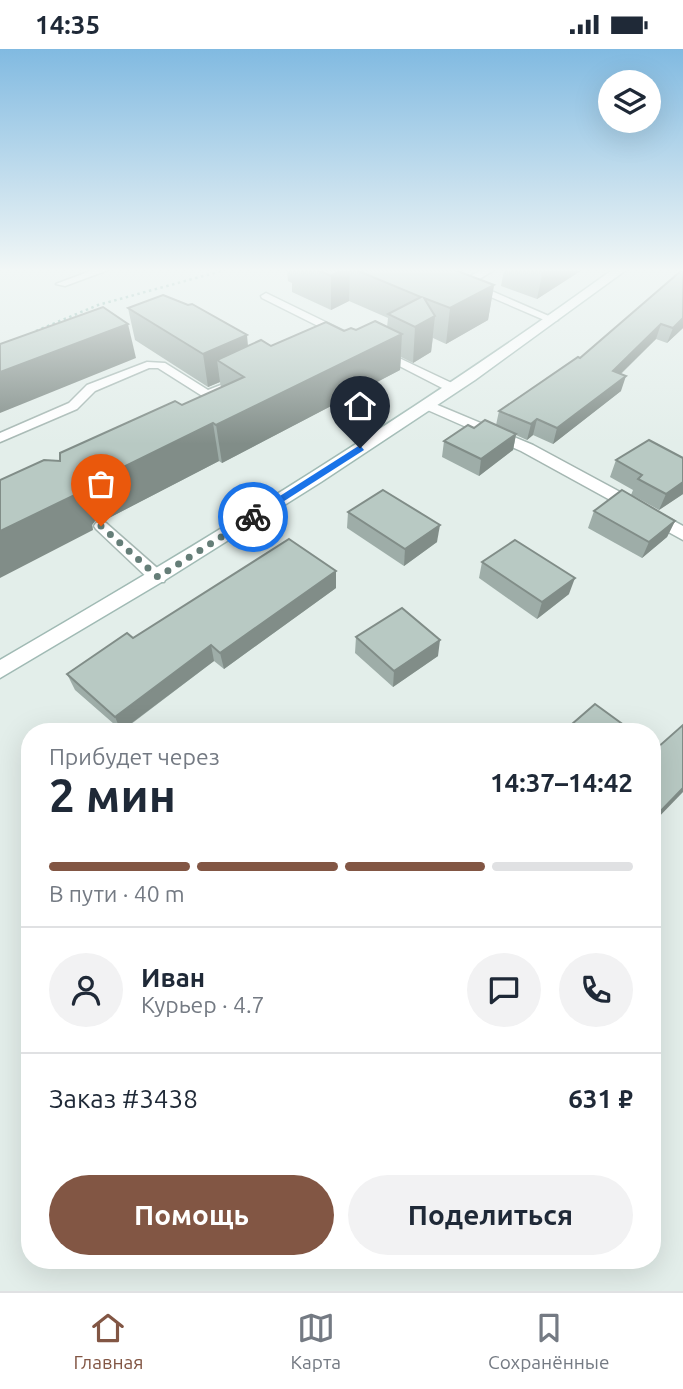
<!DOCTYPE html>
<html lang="ru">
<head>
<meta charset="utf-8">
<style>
	:root { --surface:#fff; --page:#f2f2f3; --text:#1f2937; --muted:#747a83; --line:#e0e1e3; --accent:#825644 }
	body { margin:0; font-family:Ubuntu,sans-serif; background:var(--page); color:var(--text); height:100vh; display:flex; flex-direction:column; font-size:26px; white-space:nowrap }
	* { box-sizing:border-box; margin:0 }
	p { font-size:23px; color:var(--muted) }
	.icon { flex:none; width:38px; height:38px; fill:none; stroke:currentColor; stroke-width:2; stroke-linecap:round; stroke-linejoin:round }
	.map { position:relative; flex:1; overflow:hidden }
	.sheet { position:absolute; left:21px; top:674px; width:640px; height:546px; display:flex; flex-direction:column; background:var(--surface); border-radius:28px; box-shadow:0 7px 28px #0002 }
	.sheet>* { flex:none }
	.controls { position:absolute; left:598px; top:21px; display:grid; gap:14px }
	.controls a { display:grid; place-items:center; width:63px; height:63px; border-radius:50%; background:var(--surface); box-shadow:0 7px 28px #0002; font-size:35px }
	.pin { position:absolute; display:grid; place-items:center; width:60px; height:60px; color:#fff; margin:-72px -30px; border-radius:50% 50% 50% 0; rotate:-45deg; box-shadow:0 0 7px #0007 }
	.pin .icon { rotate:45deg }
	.courier { position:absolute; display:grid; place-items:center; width:70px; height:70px; margin:-35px; border:5px solid #1a73e8; border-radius:50%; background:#fff; color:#222; box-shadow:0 2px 9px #0007 }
	.overview em { font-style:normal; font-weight:700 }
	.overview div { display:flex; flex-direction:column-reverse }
	.overview { display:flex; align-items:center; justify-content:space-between; height:119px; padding:0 28px }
	h1 { font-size:46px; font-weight:700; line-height:52px }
	.bar { display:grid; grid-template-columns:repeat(4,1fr); gap:10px 7px; align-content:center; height:84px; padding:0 28px }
	.bar i { height:9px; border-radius:5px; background:var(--line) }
	.bar .selected { background:var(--accent) }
	.bar p { grid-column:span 4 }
	.line { display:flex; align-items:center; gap:18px; padding:0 28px; border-top:2px solid var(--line) }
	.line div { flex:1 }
	.round { display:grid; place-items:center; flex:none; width:74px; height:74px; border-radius:37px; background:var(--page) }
	.button { display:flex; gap:14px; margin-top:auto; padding:14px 28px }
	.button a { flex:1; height:80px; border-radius:42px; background:var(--accent); color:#fff; font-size:28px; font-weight:700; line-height:80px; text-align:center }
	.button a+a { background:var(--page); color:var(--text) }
	.status { display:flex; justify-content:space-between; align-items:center; height:49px; padding:0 35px; background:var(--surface); direction:ltr }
	.status svg { height:19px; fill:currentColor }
	.tabs { display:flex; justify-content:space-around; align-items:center; height:98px; border-top:2px solid var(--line); background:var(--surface); font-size:19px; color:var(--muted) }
	.tabs a { display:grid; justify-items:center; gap:4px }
	.tabs .selected { color:var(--accent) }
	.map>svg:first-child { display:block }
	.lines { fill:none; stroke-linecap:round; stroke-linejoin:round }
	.service-casing { stroke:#a5b7b2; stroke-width:3 }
	.minor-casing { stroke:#a5b7b2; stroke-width:3 }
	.secondary-casing { stroke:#a0bab4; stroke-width:3 }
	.path { stroke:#81b4a9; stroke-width:2.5; stroke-dasharray:2.5 3.5; stroke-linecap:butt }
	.service { fill:#fff; fill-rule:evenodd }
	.minor { fill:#fff; fill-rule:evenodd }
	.secondary { fill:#fff; fill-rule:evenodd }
	.wall { fill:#9eada8 }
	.shaded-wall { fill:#818d88 }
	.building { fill:#b8c9c3; stroke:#818d88; stroke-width:2 }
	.route { fill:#1a73e8 }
	.done { stroke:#657e78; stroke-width:7; stroke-dasharray:0 12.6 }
</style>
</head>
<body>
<div class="status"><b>14:35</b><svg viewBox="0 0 49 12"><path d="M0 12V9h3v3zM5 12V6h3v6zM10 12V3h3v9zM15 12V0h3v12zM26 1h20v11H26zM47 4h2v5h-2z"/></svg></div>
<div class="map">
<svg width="683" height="1242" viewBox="0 0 683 1242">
	<rect width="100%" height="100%" fill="#e3eeea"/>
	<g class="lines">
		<g class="service-casing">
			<g id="service">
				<polygon points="93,221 108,221 65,237 56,235"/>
				<polygon points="428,221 442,221 464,230 482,221 494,221 473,234 558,271 549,273"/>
				<polygon points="266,244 346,283 347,285 338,287 262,249 261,247"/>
				<polygon points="380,300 456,336 458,339 448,342 376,305 374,303"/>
				<polygon points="147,313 165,314 208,341 226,334 232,338 207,350 158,319 149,319 95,342 77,360 0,393 0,384 69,354 87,336"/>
				<polygon points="101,472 106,474 164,525 166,529 164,533 152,533 96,480 94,477 96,474"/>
			</g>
		</g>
		<g class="minor-casing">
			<polygon id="minor" points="428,352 533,396 683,477 683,491 521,402 423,359 421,356 423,353"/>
		</g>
		<g class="secondary-casing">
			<path id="secondary" d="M612 221H626L475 331 321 433 165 531 0 629V611C210 489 416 363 612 221Z"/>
		</g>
		<polyline class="path" points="36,282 98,256 225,221"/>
		<use href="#service" class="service"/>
		<use href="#minor" class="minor"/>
		<use href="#secondary" class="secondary"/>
	</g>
	<g class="wall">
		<polygon points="287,221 455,221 494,236 488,271 446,295 433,289 431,303 413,314 401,308 400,321 222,414 219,412 105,471 95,472 92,476 93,481 60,412 221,339 220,333 208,338 135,291 128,259 248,297 271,297 344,282 387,278 388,269 349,252 331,261 292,243 292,234 288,232"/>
		<polygon points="504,221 582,221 537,250 501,237"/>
		<polygon points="683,221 683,279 667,294 656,290 621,325 621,342 553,395 533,386 527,391 516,386 513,401 479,427 442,408 444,392 474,379 496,376 499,362 580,309"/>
		<polygon points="683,409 683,445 659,461 632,446 675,472 667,488 642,509 588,479 594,462 631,446 633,441 610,428 616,411"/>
		<polygon points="348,463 437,493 404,517 347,479"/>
		<polygon points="482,513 569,545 537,570 479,529"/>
		<polygon points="336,539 224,620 214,612 122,682 75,641 67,625 133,589"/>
		<polygon points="356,588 438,607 393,638 355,604"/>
	</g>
	<g class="shaded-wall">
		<polygon points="343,221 350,221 349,252 331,261 331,227"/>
		<polygon points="543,221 582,221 537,250"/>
		<polygon points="494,236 488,271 446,295 450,259"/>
		<polygon points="435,267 431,303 413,314 415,278"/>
		<polygon points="683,269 683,279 667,294 673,279"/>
		<polygon points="128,275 136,309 0,364 0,323"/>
		<polygon points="661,275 656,290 608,337 613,322"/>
		<polygon points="402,285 400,321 222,414 216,376"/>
		<polygon points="247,286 250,319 217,311 220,333 208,338 203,305"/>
		<polygon points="626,327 621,342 553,395 557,379"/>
		<polygon points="537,370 533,386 527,391 531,375"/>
		<polygon points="213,374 219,412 105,471 93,433"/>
		<polygon points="516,385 513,401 479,427 481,410"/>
		<polygon points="683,433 683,445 659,461 666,445"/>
		<polygon points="82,434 95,472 92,476 93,481 0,529 0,482 79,438"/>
		<polygon points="675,472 667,488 642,509 649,493"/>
		<polygon points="440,476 437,493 404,517 405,500"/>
		<polygon points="336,522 336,539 224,620 220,604"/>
		<polygon points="575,529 569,545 537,570 542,553"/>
		<polygon points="440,591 438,607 393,638 394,622"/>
		<polygon points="211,596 214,612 121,682 115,668"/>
		<polygon points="683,739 683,743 653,774 653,770"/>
	</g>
	<g class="building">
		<polygon points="318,221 343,221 331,227"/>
		<polygon points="356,221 455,221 494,236 450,259 424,249 435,267 415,278 388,265 421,248"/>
		<polygon points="682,221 683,221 683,269 673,279 661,275 613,322 626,327 557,379 537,370 531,375 499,362 578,308 580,309"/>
		<polygon points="163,246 188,256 192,255 247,286 203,305 128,259"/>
		<polygon points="103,258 128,275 0,323 0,295"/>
		<polygon points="375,272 402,285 216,376 213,374 93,433 82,434 79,438 81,443 0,482 0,431 44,411 60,412 60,404 175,352 182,356 244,328 217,311 261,291 271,297 326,273 344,282 351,279 356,281"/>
		<polygon points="485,371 516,385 481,410 444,392 468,376 474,379"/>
		<polygon points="649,391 683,409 683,433 666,445 638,430 642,426 616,411"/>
		<polygon points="383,441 440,476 405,500 348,463"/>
		<polygon points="622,441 675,472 649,493 594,462"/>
		<polygon points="289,490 336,522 220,604 211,596 115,668 67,625 127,584 133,589"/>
		<polygon points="515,491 575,529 542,553 482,513"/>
		<polygon points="402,559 440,591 394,622 356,588"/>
		<polygon points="595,655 632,682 564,682"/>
		<polygon points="683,676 683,739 653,770 653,697 656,700"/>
	</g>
	<linearGradient id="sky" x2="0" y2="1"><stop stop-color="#81bae1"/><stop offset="0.56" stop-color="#f2f7f6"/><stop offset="1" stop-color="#f2f7f6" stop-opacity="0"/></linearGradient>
	<rect width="683" height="395" fill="url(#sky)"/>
	<polygon class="route" points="360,396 364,401 256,470 250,470 250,466"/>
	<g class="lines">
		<polyline class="done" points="101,477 158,528 253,468"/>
	</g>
</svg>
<div class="controls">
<a><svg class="icon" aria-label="layers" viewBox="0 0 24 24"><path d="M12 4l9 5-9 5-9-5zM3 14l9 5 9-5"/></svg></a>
</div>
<div class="pin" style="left:101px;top:477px;background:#ea580c"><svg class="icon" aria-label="bag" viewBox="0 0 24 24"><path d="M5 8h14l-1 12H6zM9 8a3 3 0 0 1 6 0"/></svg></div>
<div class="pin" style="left:360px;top:399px;background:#1f2937"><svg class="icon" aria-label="home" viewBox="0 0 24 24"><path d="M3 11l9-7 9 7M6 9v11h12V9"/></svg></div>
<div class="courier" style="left:253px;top:468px"><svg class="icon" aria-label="bike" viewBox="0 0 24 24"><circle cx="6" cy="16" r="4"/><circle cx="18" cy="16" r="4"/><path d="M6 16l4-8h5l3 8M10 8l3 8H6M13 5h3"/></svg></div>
<section class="sheet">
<div class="overview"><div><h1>2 мин</h1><p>Прибудет через</p></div><em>14:37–14:42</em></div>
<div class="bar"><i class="selected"></i><i class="selected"></i><i class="selected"></i><i></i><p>В пути · 40 m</p></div>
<div class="line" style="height:126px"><a class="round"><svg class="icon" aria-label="person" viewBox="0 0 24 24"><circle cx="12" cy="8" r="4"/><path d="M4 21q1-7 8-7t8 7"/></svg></a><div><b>Иван</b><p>Курьер · 4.7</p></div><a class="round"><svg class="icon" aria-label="chat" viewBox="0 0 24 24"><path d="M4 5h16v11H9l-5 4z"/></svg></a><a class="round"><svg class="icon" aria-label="phone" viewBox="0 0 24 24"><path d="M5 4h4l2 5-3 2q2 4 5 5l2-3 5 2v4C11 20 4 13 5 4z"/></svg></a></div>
<div class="line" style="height:91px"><div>Заказ #3438</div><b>631 ₽</b></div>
<div class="button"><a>Помощь</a><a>Поделиться</a></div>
</section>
</div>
<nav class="tabs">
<a class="selected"><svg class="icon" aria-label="home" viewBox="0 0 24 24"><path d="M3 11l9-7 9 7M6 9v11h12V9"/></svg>Главная</a>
<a><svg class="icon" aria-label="map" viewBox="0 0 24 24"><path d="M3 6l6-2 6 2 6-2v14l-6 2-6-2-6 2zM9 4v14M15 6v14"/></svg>Карта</a>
<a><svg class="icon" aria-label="saved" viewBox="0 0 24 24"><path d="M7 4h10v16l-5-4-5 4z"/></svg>Сохранённые</a>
</nav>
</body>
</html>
